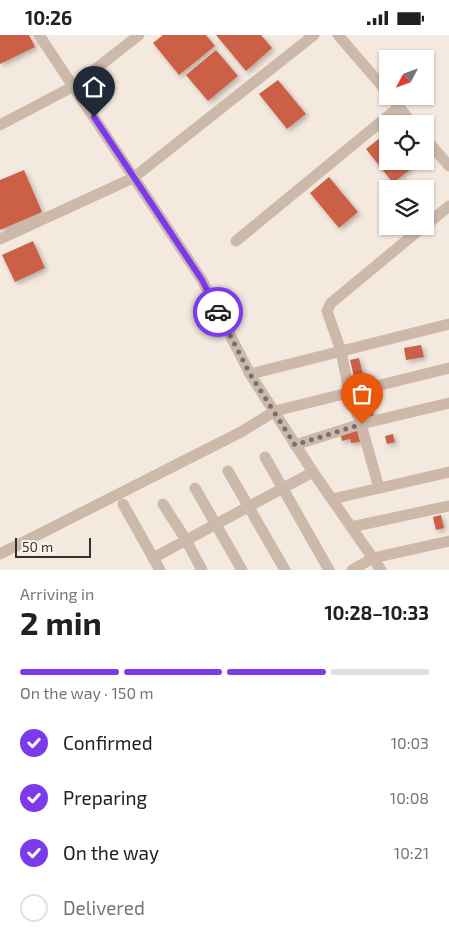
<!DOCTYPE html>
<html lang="en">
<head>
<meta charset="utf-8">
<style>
	:root { --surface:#fff; --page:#f6f6f6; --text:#202124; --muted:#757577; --line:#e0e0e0; --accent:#7c3aed }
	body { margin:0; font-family:"Exo 2",sans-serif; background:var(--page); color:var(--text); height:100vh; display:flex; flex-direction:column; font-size:19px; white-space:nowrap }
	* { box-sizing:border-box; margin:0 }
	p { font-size:16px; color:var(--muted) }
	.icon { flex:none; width:28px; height:28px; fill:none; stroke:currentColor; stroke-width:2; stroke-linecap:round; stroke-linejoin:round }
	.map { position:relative; height:535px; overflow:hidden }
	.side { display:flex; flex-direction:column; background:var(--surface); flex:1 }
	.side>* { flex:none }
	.needle { width:32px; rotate:229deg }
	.controls { position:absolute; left:379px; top:15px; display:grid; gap:10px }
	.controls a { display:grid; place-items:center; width:55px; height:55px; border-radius:0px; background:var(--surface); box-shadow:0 1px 4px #0004; font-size:25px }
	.scale { position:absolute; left:15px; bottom:12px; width:76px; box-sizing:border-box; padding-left:5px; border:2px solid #3a2e2a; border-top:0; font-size:14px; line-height:18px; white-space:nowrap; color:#3a2e2a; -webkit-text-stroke:4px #fbf4ec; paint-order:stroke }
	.pin { position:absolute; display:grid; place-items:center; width:42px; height:42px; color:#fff; margin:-51px -21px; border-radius:50% 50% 50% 0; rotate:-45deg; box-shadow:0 0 5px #0007 }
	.pin .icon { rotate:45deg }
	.courier { position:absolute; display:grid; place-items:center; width:50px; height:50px; margin:-25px; border:4px solid #7c3aed; border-radius:50%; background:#fff; color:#222; box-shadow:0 1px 6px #0007 }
	.summary em { font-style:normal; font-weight:700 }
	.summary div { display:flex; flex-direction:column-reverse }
	.summary { display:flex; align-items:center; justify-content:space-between; height:85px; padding:0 20px }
	h1 { font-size:32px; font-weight:700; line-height:38px }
	.bar { display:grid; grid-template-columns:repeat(4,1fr); gap:8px 5px; align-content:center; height:60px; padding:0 20px }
	.bar i { height:6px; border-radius:4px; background:var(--line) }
	.bar .on { background:var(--accent) }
	.bar p { grid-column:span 4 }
	ol { padding:0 20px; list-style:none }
	li { display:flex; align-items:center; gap:15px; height:55px }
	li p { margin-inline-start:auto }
	li .icon { padding:5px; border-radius:50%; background:var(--accent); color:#fff; stroke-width:4 }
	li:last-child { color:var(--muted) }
	li i { width:28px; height:28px; border:2px solid var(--line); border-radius:50% }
	.status { display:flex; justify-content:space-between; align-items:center; height:35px; padding:0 25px; background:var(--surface); direction:ltr }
	.status svg { height:14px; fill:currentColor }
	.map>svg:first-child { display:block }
	.building { fill:#cb6146; filter:url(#shadow) }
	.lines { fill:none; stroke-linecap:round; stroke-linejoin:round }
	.street { stroke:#cdb9aa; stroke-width:11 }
	.done { stroke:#7b6f69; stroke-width:5; stroke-dasharray:0 9 }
	.route { stroke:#7c3aed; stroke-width:6 }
</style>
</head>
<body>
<div class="status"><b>10:26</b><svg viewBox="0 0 49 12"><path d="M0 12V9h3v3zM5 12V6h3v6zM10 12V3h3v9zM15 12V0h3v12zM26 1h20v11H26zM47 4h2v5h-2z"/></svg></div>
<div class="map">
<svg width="449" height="535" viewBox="0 0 449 535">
	<defs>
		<filter id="shadow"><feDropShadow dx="2.5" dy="2.5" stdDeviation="2.5" flood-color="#0004"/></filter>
	</defs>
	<rect width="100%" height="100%" fill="#f4e9df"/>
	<g class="building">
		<polygon points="0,0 29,0 35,12 0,29"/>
		<polygon points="163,0 206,0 215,11 179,40 153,8"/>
		<polygon points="216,0 261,0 272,13 246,36"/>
		<polygon points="216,15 238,41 208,66 186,40"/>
		<polygon points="278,45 306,79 287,94 259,59"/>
		<polygon points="385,99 388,103 388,126 406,126 411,134 393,148 366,114"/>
		<polygon points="24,135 42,177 0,195 0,145"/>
		<polygon points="329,142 358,177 339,193 310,158"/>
		<polygon points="33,206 45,233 15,247 2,220"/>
		<polygon points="421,310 424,322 406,325 404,313"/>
		<polygon points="359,323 365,348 356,350 350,325"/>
		<polygon points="371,369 374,382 364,384 361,371"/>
		<polygon points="357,394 360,407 351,408 350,404 342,406 340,397"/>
		<polygon points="393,399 395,407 387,409 385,401"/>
		<polygon points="441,480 444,493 436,495 433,482"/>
	</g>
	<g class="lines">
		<g class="street">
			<polyline points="39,0 202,245 250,339"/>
			<polyline points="338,0 388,58"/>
			<polyline points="390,61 413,89"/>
			<polyline points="0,90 74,51 139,0"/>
			<polyline points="425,103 449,131"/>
			<polyline points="425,191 449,171"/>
			<polyline points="0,204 133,143 314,0"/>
			<polyline points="236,206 399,72"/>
			<polyline points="295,410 361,389 449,368"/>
			<polyline points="265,422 329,535"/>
			<polyline points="228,436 285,535"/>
			<polyline points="195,453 242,535"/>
			<polyline points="379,453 361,389 349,356 341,316 327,276 331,268 424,191"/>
			<polyline points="332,464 449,437"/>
			<polyline points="123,469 160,535"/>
			<polyline points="163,469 186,505 202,535"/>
			<polyline points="351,492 449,471"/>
			<polyline points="0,519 241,397 275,376 449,333"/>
			<polyline points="153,523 313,437"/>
			<polyline points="352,535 373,523 449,506"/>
			<polyline points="381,535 313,437 250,339 449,289"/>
		</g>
	</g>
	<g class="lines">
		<polyline class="done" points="218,277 250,339 295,410 362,389"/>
		<polyline class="route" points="94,82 202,245 218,277"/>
	</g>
</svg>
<div class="controls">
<a><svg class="needle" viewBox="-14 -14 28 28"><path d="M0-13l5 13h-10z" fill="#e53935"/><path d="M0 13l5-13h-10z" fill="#757577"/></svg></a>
<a><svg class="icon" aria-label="locate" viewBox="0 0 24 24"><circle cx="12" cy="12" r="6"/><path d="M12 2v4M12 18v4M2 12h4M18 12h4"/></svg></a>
<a><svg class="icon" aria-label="layers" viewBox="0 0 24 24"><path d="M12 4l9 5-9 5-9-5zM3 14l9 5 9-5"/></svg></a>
</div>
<div class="scale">50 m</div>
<div class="pin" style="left:362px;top:389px;background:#ea580c"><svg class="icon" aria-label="bag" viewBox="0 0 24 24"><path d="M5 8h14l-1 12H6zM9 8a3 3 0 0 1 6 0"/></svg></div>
<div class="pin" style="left:94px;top:82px;background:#1f2937"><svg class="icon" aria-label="home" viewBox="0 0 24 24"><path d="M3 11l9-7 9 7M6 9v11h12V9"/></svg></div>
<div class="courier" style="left:218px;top:277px"><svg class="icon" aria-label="car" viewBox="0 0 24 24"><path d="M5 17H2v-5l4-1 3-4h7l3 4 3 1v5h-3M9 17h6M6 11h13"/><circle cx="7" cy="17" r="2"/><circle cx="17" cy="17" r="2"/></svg></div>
</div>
<section class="side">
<div class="summary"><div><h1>2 min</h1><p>Arriving in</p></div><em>10:28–10:33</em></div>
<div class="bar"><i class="on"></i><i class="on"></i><i class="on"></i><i></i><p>On the way · 150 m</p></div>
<ol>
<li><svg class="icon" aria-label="check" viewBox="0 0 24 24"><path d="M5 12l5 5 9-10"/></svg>Confirmed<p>10:03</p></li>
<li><svg class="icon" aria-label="check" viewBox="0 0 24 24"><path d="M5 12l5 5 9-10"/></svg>Preparing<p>10:08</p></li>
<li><svg class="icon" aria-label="check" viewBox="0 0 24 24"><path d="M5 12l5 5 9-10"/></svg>On the way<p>10:21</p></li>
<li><i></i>Delivered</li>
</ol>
</section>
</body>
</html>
